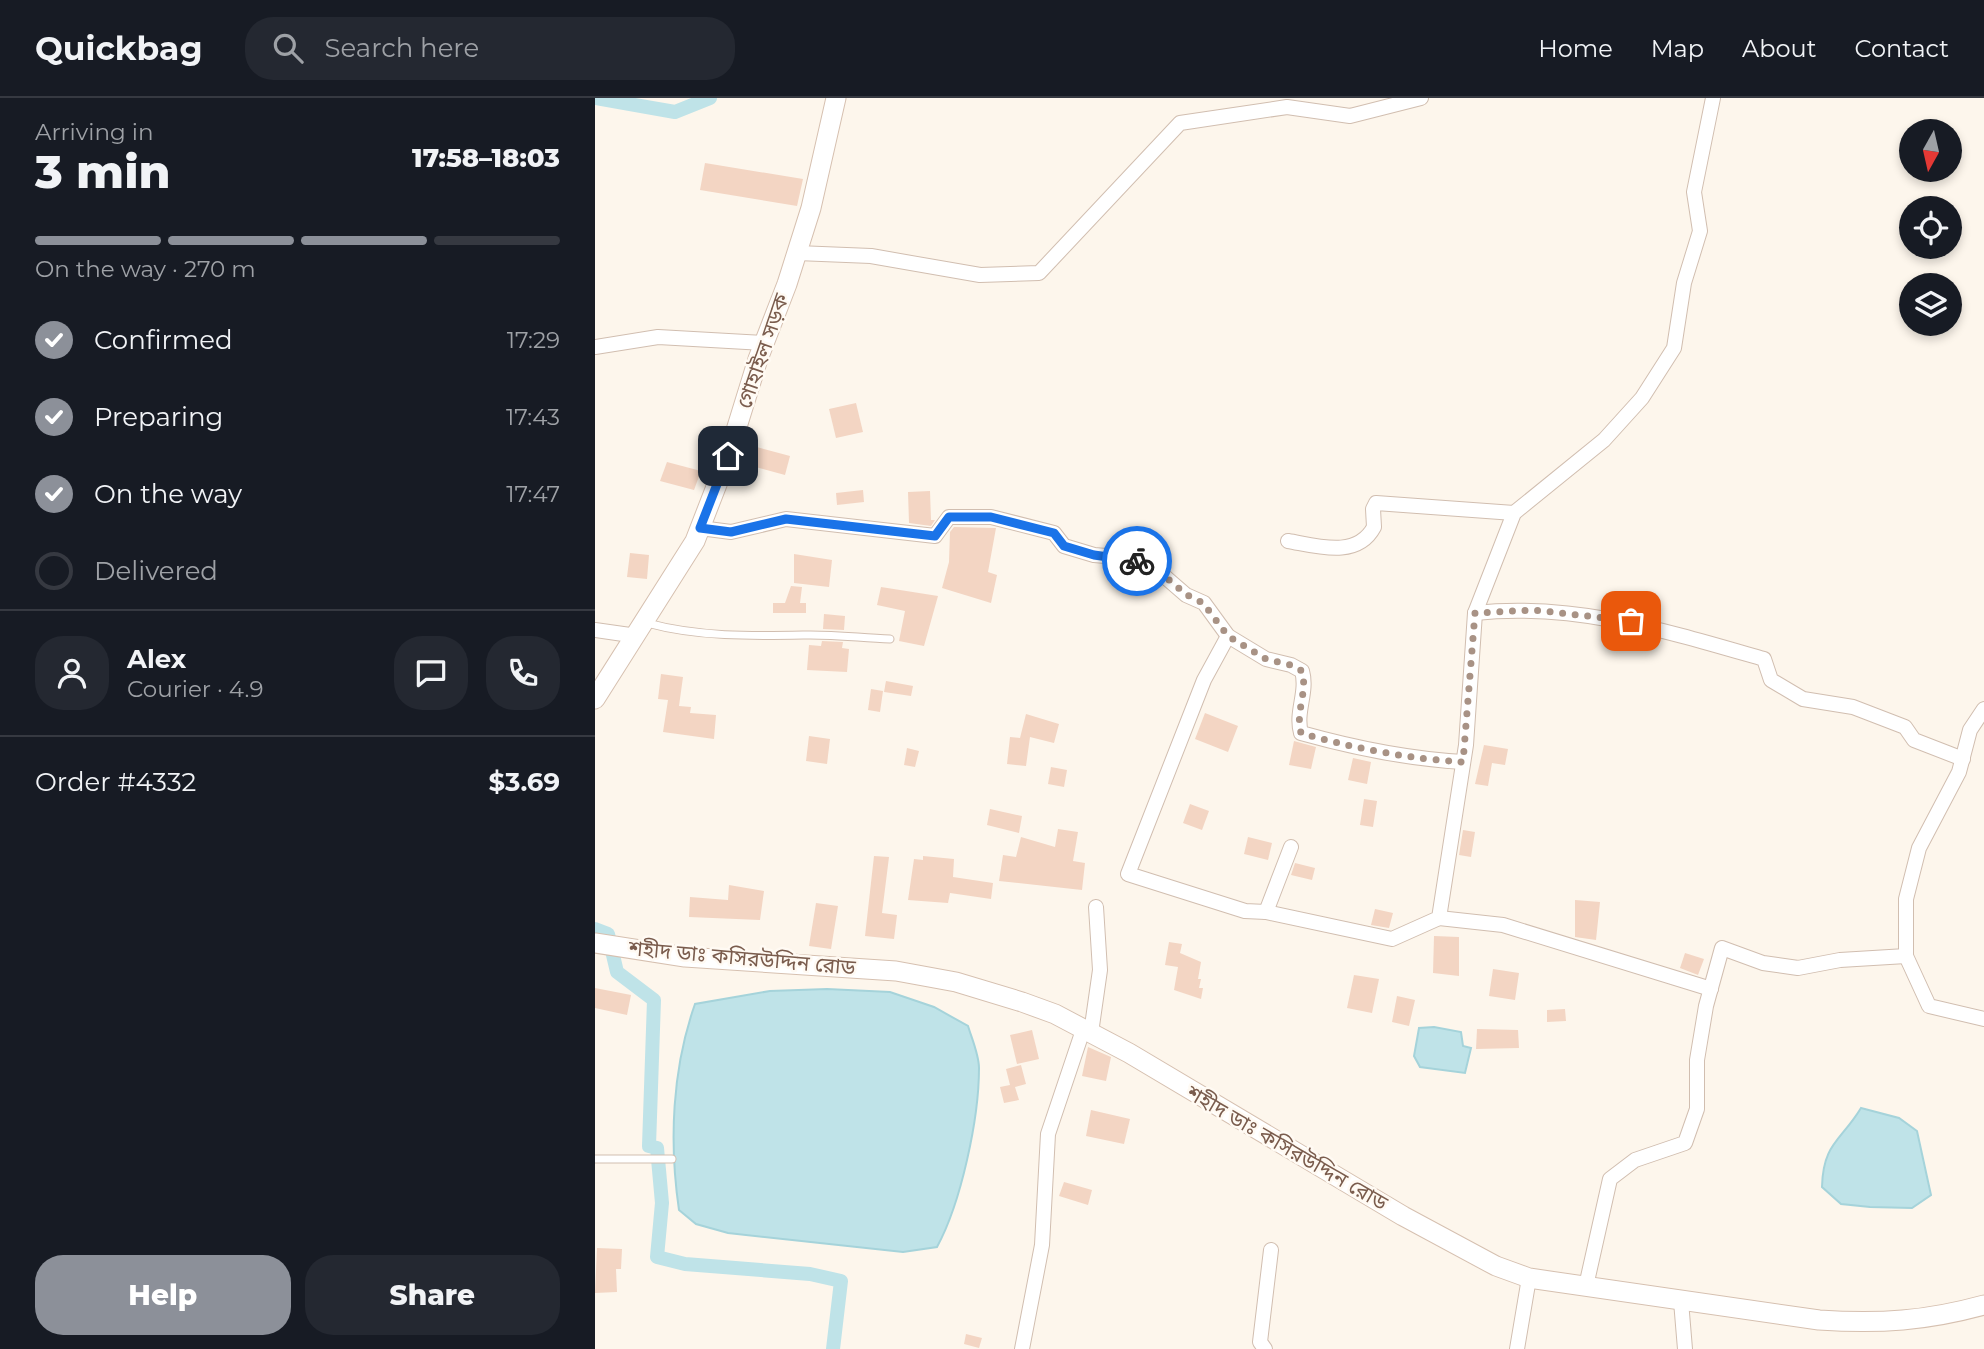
<!DOCTYPE html>
<html lang="en">
<head>
<meta charset="utf-8">
<style>
	:root { --surface:#171b24; --page:#242831; --text:#f1f3f6; --muted:#9ea1a6; --line:#363941; --accent:#8c9099 }
	body { margin:0; font-family:Montserrat,"Noto Sans Bengali",sans-serif; background:var(--page); color:var(--text); height:100vh; display:flex; flex-direction:column; font-size:26px; white-space:nowrap }
	* { box-sizing:border-box; margin:0 }
	p { font-size:23px; color:var(--muted) }
	.icon { flex:none; width:38px; height:38px; fill:none; stroke:currentColor; stroke-width:2; stroke-linecap:round; stroke-linejoin:round }
	.map { position:relative; flex:1; overflow:hidden }
	.panel { display:flex; flex-direction:column; background:var(--surface); width:595px }
	.panel>* { flex:none }
	.needle { width:46px; rotate:188deg }
	.fabs { position:absolute; left:1304px; top:21px; display:grid; gap:14px }
	.fabs a { display:grid; place-items:center; width:63px; height:63px; border-radius:50%; background:var(--surface); box-shadow:0 4px 10px #0003; font-size:35px }
	.pin { position:absolute; display:grid; place-items:center; width:60px; height:60px; color:#fff; margin:-30px; border-radius:14px; box-shadow:0 4px 10px #0006 }
	.courier { position:absolute; display:grid; place-items:center; width:70px; height:70px; margin:-35px; border:5px solid #1a73e8; border-radius:50%; background:#fff; color:#222; box-shadow:0 2px 9px #0007 }
	.head em { font-style:normal; font-weight:800 }
	.head div { display:flex; flex-direction:column-reverse }
	.head { display:flex; align-items:center; justify-content:space-between; height:119px; padding:0 35px }
	h1 { font-size:46px; font-weight:800; line-height:52px }
	.bar { display:grid; grid-template-columns:repeat(4,1fr); gap:10px 7px; align-content:center; height:84px; padding:0 35px }
	.bar i { height:9px; border-radius:5px; background:var(--line) }
	.bar .on { background:var(--accent) }
	.bar p { grid-column:span 4 }
	.line { display:flex; align-items:center; gap:18px; padding:0 35px; border-top:2px solid var(--line) }
	.line div { flex:1 }
	.round { display:grid; place-items:center; flex:none; width:74px; height:74px; border-radius:28px; background:var(--page) }
	ol { padding:0 35px; list-style:none }
	li { display:flex; align-items:center; gap:21px; height:77px }
	li p { margin-inline-start:auto }
	li .icon { padding:7px; border-radius:50%; background:var(--accent); color:#fff; stroke-width:4 }
	li:last-child { color:var(--muted) }
	li i { width:38px; height:38px; border:4px solid var(--line); border-radius:50% }
	.cta { display:flex; gap:14px; margin-top:auto; padding:14px 35px }
	.cta a { flex:1; height:80px; border-radius:28px; background:var(--accent); color:#fff; font-size:28px; font-weight:800; line-height:80px; text-align:center }
	.cta a+a { background:var(--page); color:var(--text) }
	header { display:flex; align-items:center; gap:42px; box-sizing:border-box; height:98px; padding:0 35px; background:var(--surface); border-bottom:2px solid var(--line) }
	header strong { font-size:33px }
	nav { display:flex; gap:38px; margin-inline-start:auto; font-size:24px }
	.search { width:490px; height:63px; background:var(--page); display:flex; align-items:center; gap:18px; box-sizing:border-box; padding:0 24px; border-radius:28px; color:var(--muted); font-size:26px }
	main { display:flex; flex:1; min-height:0 }
	.map>svg:first-child { display:block }
	.water { fill:#bfe3e8; stroke:#a5d3da; stroke-width:2 }
	.lines { fill:none; stroke-linecap:round; stroke-linejoin:round }
	.canal { stroke:#bfe3e8; stroke-width:14 }
	.building { fill:#f3d5c3 }
	.lane-casing { stroke:#d1beb0; stroke-width:9 }
	.street-casing { stroke:#d1beb0; stroke-width:16 }
	.secondary-casing { stroke:#d6c0b0; stroke-width:21 }
	.lane { stroke:#fff; stroke-width:7 }
	.street { stroke:#fff; stroke-width:14 }
	.secondary { stroke:#fff; stroke-width:19 }
	.done { stroke:#a89285; stroke-width:7; stroke-dasharray:0 12.6 }
	.route { stroke:#1a73e8; stroke-width:9 }
	.labels { text-anchor:middle; stroke-width:5; stroke-linejoin:round; paint-order:stroke }
	.street-label { font-size:21px; fill:#7a5c4d; stroke:#fffaf3 }
</style>
</head>
<body>
<header>
<strong>Quickbag</strong>
<div class="search"><svg class="icon" aria-label="search" viewBox="0 0 24 24"><circle cx="10" cy="10" r="6"/><path d="M15 15l6 6"/></svg>Search here</div>
<nav><a>Home</a><a>Map</a><a>About</a><a>Contact</a></nav>
</header>
<main>
<section class="panel">
<div class="head"><div><h1>3 min</h1><p>Arriving in</p></div><em>17:58–18:03</em></div>
<div class="bar"><i class="on"></i><i class="on"></i><i class="on"></i><i></i><p>On the way · 270 m</p></div>
<ol>
<li><svg class="icon" aria-label="check" viewBox="0 0 24 24"><path d="M5 12l5 5 9-10"/></svg>Confirmed<p>17:29</p></li>
<li><svg class="icon" aria-label="check" viewBox="0 0 24 24"><path d="M5 12l5 5 9-10"/></svg>Preparing<p>17:43</p></li>
<li><svg class="icon" aria-label="check" viewBox="0 0 24 24"><path d="M5 12l5 5 9-10"/></svg>On the way<p>17:47</p></li>
<li><i></i>Delivered</li>
</ol>
<div class="line" style="height:126px"><a class="round"><svg class="icon" aria-label="person" viewBox="0 0 24 24"><circle cx="12" cy="8" r="4"/><path d="M4 21q1-7 8-7t8 7"/></svg></a><div><b>Alex</b><p>Courier · 4.9</p></div><a class="round"><svg class="icon" aria-label="chat" viewBox="0 0 24 24"><path d="M4 5h16v11H9l-5 4z"/></svg></a><a class="round"><svg class="icon" aria-label="phone" viewBox="0 0 24 24"><path d="M5 4h4l2 5-3 2q2 4 5 5l2-3 5 2v4C11 20 4 13 5 4z"/></svg></a></div>
<div class="line" style="height:91px"><div>Order #4332</div><b>$3.69</b></div>
<div class="cta"><a>Help</a><a>Share</a></div>
</section>
<div class="map">
<svg width="1389" height="1251" viewBox="0 0 1389 1251">
	<rect width="100%" height="100%" fill="#fdf6ec"/>
	<g class="water">
		<path d="M232 891 295 894 339 909 373 928C377 941 384 957 384 970 384 1021 366 1105 342 1149L308 1154 133 1135 101 1126 84 1112C74 1044 77 971 100 906L175 893Z"/>
		<polygon points="839,929 866,934 868,948 876,950 870,975 825,969 819,958 824,930"/>
		<path d="M1266 1010 1304 1020 1322 1033 1336 1097 1317 1110 1275 1109 1246 1106 1227 1089C1228 1045 1246 1043 1266 1010Z"/>
	</g>
	<g class="lines">
		<g class="canal">
			<polyline points="0,0 80,14 115,0"/>
			<polyline points="0,831 13,836 22,874 59,902 54,1048 62,1050 67,1105 62,1159 90,1166 215,1176 246,1183 238,1251"/>
		</g>
	</g>
	<g class="building">
		<polygon points="110,65 208,81 202,108 105,92"/>
		<polygon points="261,305 268,334 241,340 234,311"/>
		<polygon points="154,347 195,358 190,377 149,366"/>
		<polygon points="72,364 106,373 99,392 65,383"/>
		<polygon points="268,392 269,404 242,407 241,395"/>
		<polygon points="335,393 336,422 340,422 336,428 314,425 313,394"/>
		<polygon points="359,429 401,430 393,474 402,477 396,505 347,490 354,464 355,434"/>
		<polygon points="35,455 54,457 52,481 32,479"/>
		<polygon points="199,456 237,462 234,489 199,485"/>
		<polygon points="196,488 207,489 205,505 211,505 211,515 178,515 178,505 190,505"/>
		<polygon points="286,489 343,498 329,548 304,543 310,513 282,507"/>
		<polygon points="229,516 250,518 249,532 228,531"/>
		<polygon points="227,543 248,544 247,550 254,551 252,574 212,572 214,547 226,548"/>
		<polygon points="66,576 88,579 84,608 96,609 95,615 121,617 119,641 68,634 73,602 63,601"/>
		<polygon points="291,583 318,588 316,598 289,594"/>
		<polygon points="276,591 288,593 285,614 273,612"/>
		<polygon points="610,615 643,628 633,654 600,641"/>
		<polygon points="431,616 464,626 459,645 435,639 431,668 412,666 415,639 425,640"/>
		<polygon points="214,638 235,641 232,666 211,663"/>
		<polygon points="699,643 721,649 716,671 694,667"/>
		<polygon points="889,647 913,651 910,667 897,665 893,688 880,686"/>
		<polygon points="312,650 324,653 320,669 309,667"/>
		<polygon points="758,660 776,664 772,686 753,682"/>
		<polygon points="456,669 472,672 469,689 453,686"/>
		<polygon points="769,701 782,703 778,729 765,727"/>
		<polygon points="595,706 614,713 607,732 588,725"/>
		<polygon points="395,711 427,718 424,735 392,727"/>
		<polygon points="463,731 483,734 478,763 490,765 487,792 404,783 408,757 421,759 426,739 460,749"/>
		<polygon points="868,732 880,734 876,759 864,757"/>
		<polygon points="653,739 677,745 673,762 649,756"/>
		<polygon points="279,758 294,759 287,815 302,817 299,841 270,838"/>
		<polygon points="328,758 359,761 358,779 398,785 396,801 355,795 353,805 313,802 319,761 328,762"/>
		<polygon points="700,765 720,770 717,782 696,777"/>
		<polygon points="134,787 169,793 165,822 94,819 95,799 133,802"/>
		<polygon points="980,802 1005,804 1001,842 980,839"/>
		<polygon points="221,805 243,808 236,851 214,848"/>
		<polygon points="780,811 798,815 794,830 776,827"/>
		<polygon points="839,838 864,839 864,878 838,875"/>
		<polygon points="574,844 587,846 585,855 606,864 603,881 606,881 604,890 608,890 606,901 579,892 583,869 570,867"/>
		<polygon points="1090,855 1109,861 1103,877 1085,870"/>
		<polygon points="898,871 924,875 920,902 894,898"/>
		<polygon points="759,877 784,881 777,915 752,910"/>
		<polygon points="0,890 36,897 32,917 0,910"/>
		<polygon points="802,898 820,902 814,928 797,924"/>
		<polygon points="970,911 971,923 952,924 952,912"/>
		<polygon points="882,931 923,932 924,950 881,951"/>
		<polygon points="437,932 444,961 422,966 415,937"/>
		<polygon points="493,949 516,959 511,983 487,978"/>
		<polygon points="426,967 431,986 420,989 424,1002 409,1005 405,989 415,987 411,971"/>
		<polygon points="496,1012 535,1021 529,1046 491,1038"/>
		<polygon points="469,1084 497,1092 493,1107 464,1098"/>
		<polygon points="2,1150 27,1151 26,1171 21,1171 22,1194 0,1195"/>
		<polygon points="371,1236 387,1240 384,1250 369,1246"/>
	</g>
	<g class="lines">
		<g class="lane-casing">
			<g id="lane">
				<path d="M52 525C103 539 156 538 208 537 237 536 266 540 295 541"/>
				<polyline points="0,1061 77,1061"/>
			</g>
		</g>
		<g class="street-casing">
			<g id="street">
				<polyline points="202,155 276,158 385,177 444,175 585,25 692,9 755,18 826,0"/>
				<polyline points="0,249 63,239 169,245"/>
				<path d="M105 430 136 434 191 421 340 438 354 419H396L459 435 469 448 499 457 534 460 561 471 591 497 609 505 633 538 671 561 696 567 707 573C713 594 700 614 706 635 756 649 816 661 868 664"/>
				<path d="M693 443C722 448 762 461 779 429L778 411 781 405 919 415"/>
				<path d="M880 515C980 504 1075 534 1169 561L1176 582 1208 601 1258 609 1310 629 1319 642 1368 661"/>
				<polyline points="0,532 42,538"/>
				<polyline points="633,538 609,582 533,776 650,813 671,814 797,841 844,820 871,647 880,515 919,415 1009,342 1047,300 1079,250 1089,185 1105,133 1099,94 1118,0"/>
				<polyline points="1389,611 1375,632 1364,674 1324,750 1311,801 1311,858 1334,908 1389,921"/>
				<polyline points="671,814 696,749"/>
				<polyline points="844,820 908,827 1116,891"/>
				<polyline points="496,935 505,872 501,809"/>
				<polyline points="991,1188 1015,1081 1040,1062 1090,1045 1102,1011 1102,962 1111,908 1127,850 1168,865 1203,870 1245,862 1311,858"/>
				<polyline points="1086,1203 1090,1251"/>
				<polyline points="427,1251 447,1147 453,1036 488,932"/>
				<polyline points="670,1251 665,1244 676,1152"/>
				<polyline points="922,1251 934,1180"/>
			</g>
		</g>
		<g class="secondary-casing">
			<g id="secondary">
				<polyline points="0,601 100,443 133,358 163,261 192,186 216,110 241,0"/>
				<path d="M0 845 90 859 301 873 361 884 427 904 460 916 534 955 808 1118 901 1168 934 1180 1224 1222C1285 1226 1331 1223 1389 1207"/>
			</g>
		</g>
		<use href="#lane" class="lane"/>
		<use href="#street" class="street"/>
		<use href="#secondary" class="secondary"/>
	</g>
	<g class="lines">
		<path class="done" d="M542 463 561 471 592 497 608 505 633 538 671 561 696 567 707 573C713 594 700 614 706 635 756 650 816 661 868 664L880 515 939 512 1036 523"/>
		<polyline class="route" points="133,358 105,430 136,434 191,421 340,438 354,419 396,419 459,435 469,448 499,457 542,463"/>
	</g>
	<g class="labels">
		<g class="street-label">
			<text transform="translate(168 253) rotate(-71)" y="7">গোহাইল সড়ক</text>
			<text transform="translate(147 860) rotate(5)" y="7">শহীদ ডাঃ কসিরউদ্দিন রোড</text>
			<text transform="translate(692 1050) rotate(30)" y="7">শহীদ ডাঃ কসিরউদ্দিন রোড</text>
		</g>
	</g>
</svg>
<div class="fabs">
<a><svg class="needle" viewBox="-14 -14 28 28"><path d="M0-13l5 13h-10z" fill="#e53935"/><path d="M0 13l5-13h-10z" fill="#9ea1a6"/></svg></a>
<a><svg class="icon" aria-label="locate" viewBox="0 0 24 24"><circle cx="12" cy="12" r="6"/><path d="M12 2v4M12 18v4M2 12h4M18 12h4"/></svg></a>
<a><svg class="icon" aria-label="layers" viewBox="0 0 24 24"><path d="M12 4l9 5-9 5-9-5zM3 14l9 5 9-5"/></svg></a>
</div>
<div class="pin" style="left:1036px;top:523px;background:#ea580c"><svg class="icon" aria-label="bag" viewBox="0 0 24 24"><path d="M5 8h14l-1 12H6zM9 8a3 3 0 0 1 6 0"/></svg></div>
<div class="pin" style="left:133px;top:358px;background:#1f2937"><svg class="icon" aria-label="home" viewBox="0 0 24 24"><path d="M3 11l9-7 9 7M6 9v11h12V9"/></svg></div>
<div class="courier" style="left:542px;top:463px"><svg class="icon" aria-label="bike" viewBox="0 0 24 24"><circle cx="6" cy="16" r="4"/><circle cx="18" cy="16" r="4"/><path d="M6 16l4-8h5l3 8M10 8l3 8H6M13 5h3"/></svg></div>
</div>
</main>
</body>
</html>
